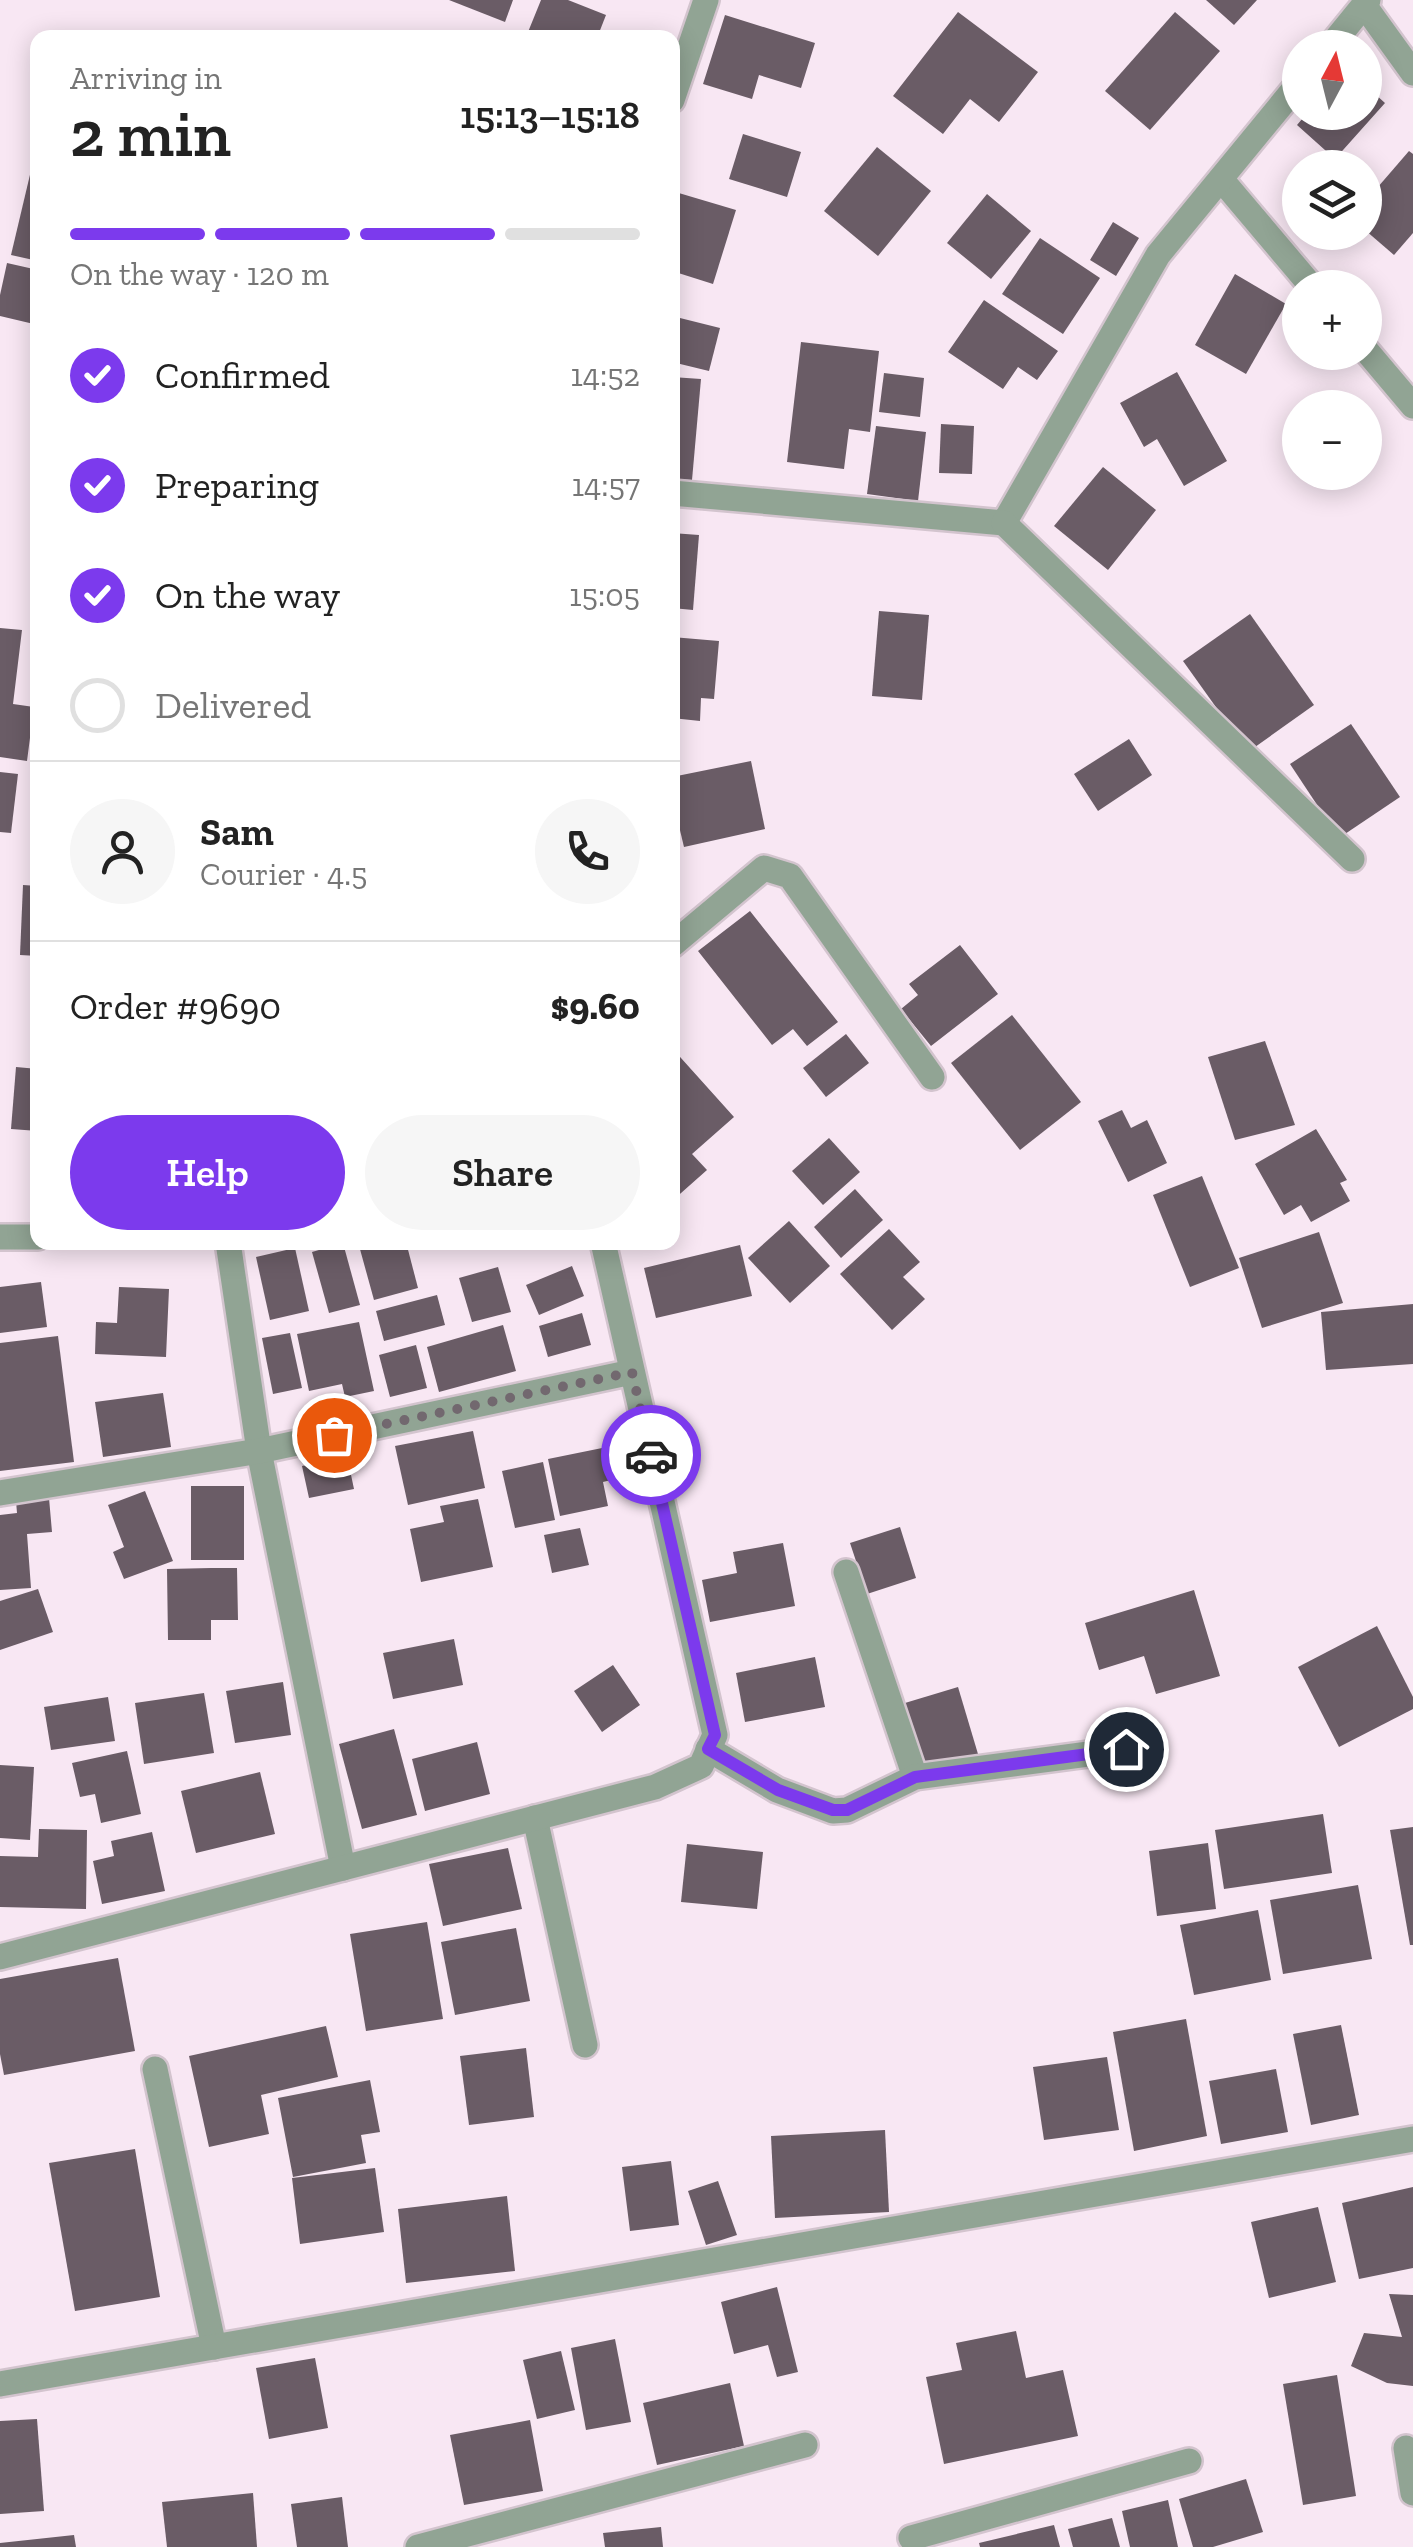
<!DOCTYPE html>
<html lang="en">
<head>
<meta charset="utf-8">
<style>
	:root { --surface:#fff; --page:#f6f6f6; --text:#222; --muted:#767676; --line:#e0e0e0; --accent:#7c3aed }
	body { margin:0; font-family:"Zilla Slab",serif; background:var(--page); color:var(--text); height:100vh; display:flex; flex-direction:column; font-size:38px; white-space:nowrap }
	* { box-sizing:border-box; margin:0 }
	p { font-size:32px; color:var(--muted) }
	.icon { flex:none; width:55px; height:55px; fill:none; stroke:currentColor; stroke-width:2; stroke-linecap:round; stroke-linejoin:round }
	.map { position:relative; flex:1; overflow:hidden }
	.details { position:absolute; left:30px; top:30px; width:650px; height:1220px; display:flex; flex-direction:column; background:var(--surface); border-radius:20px; box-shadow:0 5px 25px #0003 }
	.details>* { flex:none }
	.needle { width:65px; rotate:7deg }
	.tools { position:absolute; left:1282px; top:30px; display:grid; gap:20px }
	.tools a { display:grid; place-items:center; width:100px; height:100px; border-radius:50%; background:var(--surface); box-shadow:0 5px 25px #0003; font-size:50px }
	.pin { position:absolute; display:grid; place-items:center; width:85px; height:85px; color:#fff; margin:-42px; border:5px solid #fff; border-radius:50%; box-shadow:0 2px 10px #0007 }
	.courier { position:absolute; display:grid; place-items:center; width:100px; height:100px; margin:-50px; border:8px solid #7c3aed; border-radius:50%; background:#fff; color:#222; box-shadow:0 2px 12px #0007 }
	.summary em { font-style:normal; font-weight:600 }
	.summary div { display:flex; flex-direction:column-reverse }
	.summary { display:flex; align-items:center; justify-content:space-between; height:170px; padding:0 40px }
	h1 { font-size:65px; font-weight:600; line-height:75px }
	.bar { display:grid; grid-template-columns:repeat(4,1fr); gap:15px 10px; align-content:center; height:120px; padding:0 40px }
	.bar i { height:12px; border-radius:8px; background:var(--line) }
	.bar .on { background:var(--accent) }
	.bar p { grid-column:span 4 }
	.line { display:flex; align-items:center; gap:25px; padding:0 40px; border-top:2px solid var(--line) }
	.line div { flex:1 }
	.round { display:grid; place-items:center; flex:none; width:105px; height:105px; border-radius:52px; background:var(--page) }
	ol { padding:0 40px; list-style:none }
	li { display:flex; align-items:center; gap:30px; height:110px }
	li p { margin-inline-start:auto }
	li .icon { padding:10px; border-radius:50%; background:var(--accent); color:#fff; stroke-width:4 }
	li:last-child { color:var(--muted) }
	li i { width:55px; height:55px; border:5px solid var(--line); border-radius:50% }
	.primary-button { display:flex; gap:20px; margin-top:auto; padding:20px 40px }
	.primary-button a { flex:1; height:115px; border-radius:60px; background:var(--accent); color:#fff; font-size:40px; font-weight:600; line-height:115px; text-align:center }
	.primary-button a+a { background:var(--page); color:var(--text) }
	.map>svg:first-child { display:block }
	.building { fill:#6a5c66 }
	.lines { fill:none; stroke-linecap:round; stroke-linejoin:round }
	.minor-casing { stroke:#d3c4ce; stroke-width:30 }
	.minor { stroke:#91a494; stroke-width:25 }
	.done { stroke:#72686f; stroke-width:10; stroke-dasharray:0 18 }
	.route { stroke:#7c3aed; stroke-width:12 }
</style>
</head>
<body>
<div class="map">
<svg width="1413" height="2547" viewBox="0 0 1413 2547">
	<rect width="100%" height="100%" fill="#f8e7f3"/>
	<g class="building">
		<polygon points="449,0 513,0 505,22"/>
		<polygon points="541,0 568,0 606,15 597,38 542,38 528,32"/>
		<polygon points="1206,0 1257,0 1234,25"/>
		<polygon points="958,12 1038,72 999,122 970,99 943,134 893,96"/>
		<polygon points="1175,12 1220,51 1150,130 1105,91"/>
		<polygon points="725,15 815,43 801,88 759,75 752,99 703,84"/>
		<polygon points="1365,85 1385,103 1335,159 1297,125 1308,112 1365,112"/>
		<polygon points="743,134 801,152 787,197 729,179"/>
		<polygon points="877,147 931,191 878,256 824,211"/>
		<polygon points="1409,151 1413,154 1413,233 1394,255 1365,230 1365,202"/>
		<polygon points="33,162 38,163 38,261 11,255"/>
		<polygon points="672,191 736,210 713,284 672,271"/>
		<polygon points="987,194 1031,231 991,279 947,243"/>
		<polygon points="1113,222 1139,238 1116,276 1090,260"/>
		<polygon points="1040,238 1100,278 1063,334 1002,294"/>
		<polygon points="7,263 38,270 38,325 0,316 0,295"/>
		<polygon points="1235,274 1286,304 1246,374 1195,345"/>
		<polygon points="984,300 1058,351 1037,380 1018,367 1003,389 948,352"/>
		<polygon points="672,316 720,328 709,371 672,362"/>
		<polygon points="801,342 879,351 870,432 849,429 844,469 787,462"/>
		<polygon points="1177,372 1227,461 1184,486 1157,439 1144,447 1120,403"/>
		<polygon points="884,373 924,378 920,417 879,412"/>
		<polygon points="672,377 701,379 692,480 672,479"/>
		<polygon points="941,424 974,426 972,474 939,473"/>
		<polygon points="876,426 926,432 918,501 867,494"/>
		<polygon points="1103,467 1156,510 1108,570 1054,526"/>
		<polygon points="672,533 699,535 693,610 672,608"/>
		<polygon points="879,611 929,615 922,700 872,696"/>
		<polygon points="1250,614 1314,705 1248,752 1183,661"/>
		<polygon points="0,628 22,630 13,704 34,707 27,761 0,757"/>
		<polygon points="672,637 719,641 714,699 701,698 700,721 672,718"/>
		<polygon points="1351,724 1400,797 1339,838 1290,764"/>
		<polygon points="1129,739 1152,775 1098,811 1074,774"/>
		<polygon points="751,761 765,829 684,847 672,797 672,777"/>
		<polygon points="0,772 18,774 11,833 0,832"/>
		<polygon points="23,885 38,886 38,956 20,955"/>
		<polygon points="750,911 838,1022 807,1046 793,1029 772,1045 698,951"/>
		<polygon points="960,945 998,994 931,1046 901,1009 918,995 909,984"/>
		<polygon points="1012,1015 1081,1102 1020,1150 951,1063"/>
		<polygon points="846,1034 869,1063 826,1097 803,1068"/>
		<polygon points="1265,1041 1295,1125 1235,1140 1208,1057"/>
		<polygon points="672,1048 734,1117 692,1154 707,1170 672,1201"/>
		<polygon points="16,1067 38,1069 38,1131 11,1129"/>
		<polygon points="1122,1110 1131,1128 1147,1120 1167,1163 1128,1182 1098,1121"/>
		<polygon points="1316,1129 1347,1180 1340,1183 1350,1201 1311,1222 1301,1205 1284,1215 1255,1164"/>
		<polygon points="829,1138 860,1172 823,1205 792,1171"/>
		<polygon points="1202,1176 1239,1268 1190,1287 1153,1195"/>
		<polygon points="855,1189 883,1220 841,1258 814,1227"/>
		<polygon points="789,1221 830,1266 790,1303 748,1258"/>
		<polygon points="889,1229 920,1262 903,1277 925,1299 892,1330 840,1274"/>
		<polygon points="1319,1232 1343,1303 1262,1328 1239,1258"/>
		<polygon points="358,1242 406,1242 418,1288 374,1300"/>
		<polygon points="343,1243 360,1305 329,1313 312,1252"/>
		<polygon points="740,1245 752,1296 656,1318 644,1268"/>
		<polygon points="295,1248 309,1311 270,1320 256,1257"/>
		<polygon points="572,1266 584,1296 539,1315 526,1285"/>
		<polygon points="498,1267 511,1312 472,1322 459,1278"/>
		<polygon points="41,1282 47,1327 0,1333 0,1287"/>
		<polygon points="119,1287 169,1289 166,1357 95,1354 96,1322 117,1323"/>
		<polygon points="437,1295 445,1325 384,1341 376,1311"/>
		<polygon points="1413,1304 1413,1364 1326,1370 1321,1312"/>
		<polygon points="582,1313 591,1345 548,1357 539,1326"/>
		<polygon points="359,1322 374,1391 345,1397 342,1384 309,1391 297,1334"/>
		<polygon points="503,1325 516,1371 439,1392 427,1347"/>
		<polygon points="290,1333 302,1388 273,1394 262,1338"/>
		<polygon points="58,1336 74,1462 0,1471 0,1343"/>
		<polygon points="416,1345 427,1388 390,1397 379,1355"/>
		<polygon points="163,1393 171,1447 103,1457 95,1402"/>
		<polygon points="473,1431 485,1488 408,1505 395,1446"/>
		<polygon points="612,1446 619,1478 603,1482 608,1506 560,1516 548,1459"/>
		<polygon points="347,1456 354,1489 309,1498 302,1466"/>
		<polygon points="543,1462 555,1520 515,1528 502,1471"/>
		<rect x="191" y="1486" width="53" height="74"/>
		<polygon points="145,1491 173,1561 124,1579 113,1552 124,1547 108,1505"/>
		<polygon points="49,1498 52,1532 27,1534 31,1588 0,1590 0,1515 17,1513 16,1501"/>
		<polygon points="478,1499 493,1567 421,1582 410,1529 444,1522 440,1506"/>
		<polygon points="900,1527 916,1578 867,1594 850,1543"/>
		<polygon points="580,1528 589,1565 552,1573 544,1535"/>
		<polygon points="783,1543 795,1606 710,1622 702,1580 737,1573 733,1552"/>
		<polygon points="211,1568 237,1568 238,1620 211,1620 211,1640 168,1640 167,1569"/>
		<polygon points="38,1589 53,1632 0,1650 0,1601"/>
		<polygon points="1194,1590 1220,1676 1156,1694 1144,1656 1099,1670 1085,1623"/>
		<polygon points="1377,1626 1413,1697 1413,1709 1339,1747 1298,1667"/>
		<polygon points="454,1639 463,1685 393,1699 383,1653"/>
		<polygon points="815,1657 825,1707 745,1722 736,1673"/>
		<polygon points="613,1665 640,1705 602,1732 574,1691"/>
		<polygon points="283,1682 291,1735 235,1743 226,1691"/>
		<polygon points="958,1687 978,1754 915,1773 895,1706"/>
		<polygon points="204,1693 214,1753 144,1764 135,1703"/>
		<polygon points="108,1697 115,1741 51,1750 44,1707"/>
		<polygon points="394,1729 417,1815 362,1829 339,1744"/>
		<polygon points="477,1742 490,1794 425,1811 412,1759"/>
		<polygon points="127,1751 141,1814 101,1823 95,1794 80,1797 72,1763"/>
		<polygon points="0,1765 34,1767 30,1840 0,1838"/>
		<polygon points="260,1772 275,1834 196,1853 181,1791"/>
		<polygon points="1323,1814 1332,1873 1224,1889 1215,1830"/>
		<polygon points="1413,1827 1413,1945 1410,1945 1390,1830"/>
		<polygon points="39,1829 87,1830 86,1909 0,1907 0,1856 38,1857"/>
		<polygon points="152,1832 165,1891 102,1904 93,1861 114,1856 111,1841"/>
		<polygon points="1208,1843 1216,1909 1157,1916 1149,1851"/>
		<polygon points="687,1844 763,1852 757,1909 681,1902"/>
		<polygon points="508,1848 522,1909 443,1926 429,1864"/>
		<polygon points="1358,1885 1372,1959 1283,1974 1270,1900"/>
		<polygon points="1258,1910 1271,1980 1194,1995 1180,1925"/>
		<polygon points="427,1922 443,2019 366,2031 350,1934"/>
		<polygon points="516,1928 530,2001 455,2015 441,1942"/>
		<polygon points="118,1958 135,2051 4,2075 0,2054 0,1979"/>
		<polygon points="1186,2019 1207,2136 1134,2151 1113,2032"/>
		<polygon points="1341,2025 1359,2115 1311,2125 1293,2034"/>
		<polygon points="326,2026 338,2077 261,2095 269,2134 209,2147 189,2056"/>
		<polygon points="526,2048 534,2117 469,2125 460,2056"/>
		<polygon points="1107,2057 1119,2130 1044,2140 1033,2067"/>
		<polygon points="1276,2069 1288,2132 1221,2144 1209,2081"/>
		<polygon points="370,2080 380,2132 361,2135 366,2163 293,2177 278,2098"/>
		<polygon points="885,2130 889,2212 775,2218 771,2136"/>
		<polygon points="135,2149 160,2297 75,2311 49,2163"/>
		<polygon points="671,2161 679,2225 630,2231 622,2167"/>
		<polygon points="375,2168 384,2232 300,2244 292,2178"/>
		<polygon points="718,2181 737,2235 706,2245 688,2191"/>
		<polygon points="1413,2187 1413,2268 1359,2279 1342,2203"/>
		<polygon points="507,2196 515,2271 406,2283 398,2209"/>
		<polygon points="1318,2207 1336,2282 1269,2298 1251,2222"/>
		<polygon points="777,2287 798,2372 777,2377 768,2345 734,2354 721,2302"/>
		<polygon points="1389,2294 1413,2295 1413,2386 1387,2383 1351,2366 1364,2333 1402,2337"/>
		<polygon points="1016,2331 1026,2378 1063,2370 1078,2436 944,2464 926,2377 962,2370 956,2343"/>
		<polygon points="615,2339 631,2422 586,2430 571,2348"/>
		<polygon points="561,2351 575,2410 537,2419 523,2360"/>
		<polygon points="315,2358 328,2428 269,2439 256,2368"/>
		<polygon points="1337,2375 1356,2496 1303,2505 1283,2384"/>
		<polygon points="730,2383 744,2446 657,2465 643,2403"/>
		<polygon points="37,2419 44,2511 0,2514 0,2421"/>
		<polygon points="530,2420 543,2491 464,2505 450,2435"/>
		<polygon points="1246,2479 1263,2532 1213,2547 1193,2547 1179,2499"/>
		<polygon points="253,2493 257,2547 167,2547 162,2502"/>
		<polygon points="342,2497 348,2547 297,2547 291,2504"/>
		<polygon points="1168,2500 1178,2547 1130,2547 1122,2511"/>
		<polygon points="1112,2518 1120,2547 1073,2547 1068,2529"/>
		<polygon points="1054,2525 1060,2547 980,2547 979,2543"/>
		<polygon points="661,2527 663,2547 605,2547 603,2533"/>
		<polygon points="74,2535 76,2547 0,2547 0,2543"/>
	</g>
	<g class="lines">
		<g class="minor-casing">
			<g id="minor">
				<polyline points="1364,5 1413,73"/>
				<polyline points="1329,48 1368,0"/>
				<polyline points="672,100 706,0"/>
				<polyline points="1221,179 1313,288"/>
				<polyline points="1365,349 1413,406"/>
				<polyline points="672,493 1004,523 1158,255 1300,82"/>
				<polyline points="1004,523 1352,859"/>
				<polyline points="672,945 764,868 790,876 932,1077"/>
				<polyline points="0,1237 38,1237"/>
				<polyline points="228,1242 259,1451 343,1868"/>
				<polyline points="0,1493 259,1451 632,1372"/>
				<polyline points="846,1572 915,1777"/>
				<polyline points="708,1749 777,1790 833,1811 847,1810 915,1777 1126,1749"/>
				<polyline points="535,1818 585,2045"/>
				<polyline points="0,1957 655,1787 701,1766 715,1735 603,1242"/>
				<polyline points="155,2069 214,2347"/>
				<polyline points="0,2384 1413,2139"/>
				<polyline points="1406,2448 1413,2493"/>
				<polyline points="911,2538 1189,2461"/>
				<polyline points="418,2547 805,2445"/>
			</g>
		</g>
		<use href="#minor" class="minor"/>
	</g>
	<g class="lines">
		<polyline class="done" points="334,1435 632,1372 651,1455"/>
		<polyline class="route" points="651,1455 715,1735 708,1749 778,1790 833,1810 847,1810 915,1777 1126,1749"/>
	</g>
</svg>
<div class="tools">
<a><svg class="needle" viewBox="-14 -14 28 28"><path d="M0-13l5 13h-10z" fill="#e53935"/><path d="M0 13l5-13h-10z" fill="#767676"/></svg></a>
<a><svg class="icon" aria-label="layers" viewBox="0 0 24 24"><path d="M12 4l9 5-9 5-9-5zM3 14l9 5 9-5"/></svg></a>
<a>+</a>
<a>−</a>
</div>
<div class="pin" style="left:334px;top:1435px;background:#ea580c"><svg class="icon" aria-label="bag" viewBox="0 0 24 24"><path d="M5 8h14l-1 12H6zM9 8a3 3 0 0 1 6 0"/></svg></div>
<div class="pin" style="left:1126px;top:1749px;background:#1f2937"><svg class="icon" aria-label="home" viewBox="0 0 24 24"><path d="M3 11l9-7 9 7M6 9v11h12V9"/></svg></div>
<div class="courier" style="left:651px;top:1455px"><svg class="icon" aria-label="car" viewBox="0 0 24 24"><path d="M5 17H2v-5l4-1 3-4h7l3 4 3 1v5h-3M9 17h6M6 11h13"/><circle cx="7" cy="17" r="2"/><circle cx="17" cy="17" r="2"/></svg></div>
<section class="details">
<div class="summary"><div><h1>2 min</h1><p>Arriving in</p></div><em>15:13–15:18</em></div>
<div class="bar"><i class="on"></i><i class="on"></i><i class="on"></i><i></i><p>On the way · 120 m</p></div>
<ol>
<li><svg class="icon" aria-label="check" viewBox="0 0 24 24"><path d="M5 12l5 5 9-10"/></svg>Confirmed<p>14:52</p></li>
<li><svg class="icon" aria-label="check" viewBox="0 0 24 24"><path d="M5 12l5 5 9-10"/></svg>Preparing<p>14:57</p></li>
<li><svg class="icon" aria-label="check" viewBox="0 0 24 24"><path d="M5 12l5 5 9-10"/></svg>On the way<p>15:05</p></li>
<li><i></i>Delivered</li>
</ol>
<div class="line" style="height:180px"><a class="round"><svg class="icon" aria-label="person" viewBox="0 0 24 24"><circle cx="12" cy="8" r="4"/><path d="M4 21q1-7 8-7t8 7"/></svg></a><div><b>Sam</b><p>Courier · 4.5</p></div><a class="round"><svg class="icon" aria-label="phone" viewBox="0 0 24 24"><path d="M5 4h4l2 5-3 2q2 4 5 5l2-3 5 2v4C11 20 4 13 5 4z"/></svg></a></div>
<div class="line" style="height:130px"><div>Order #9690</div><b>$9.60</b></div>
<div class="primary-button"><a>Help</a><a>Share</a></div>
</section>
</div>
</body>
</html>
